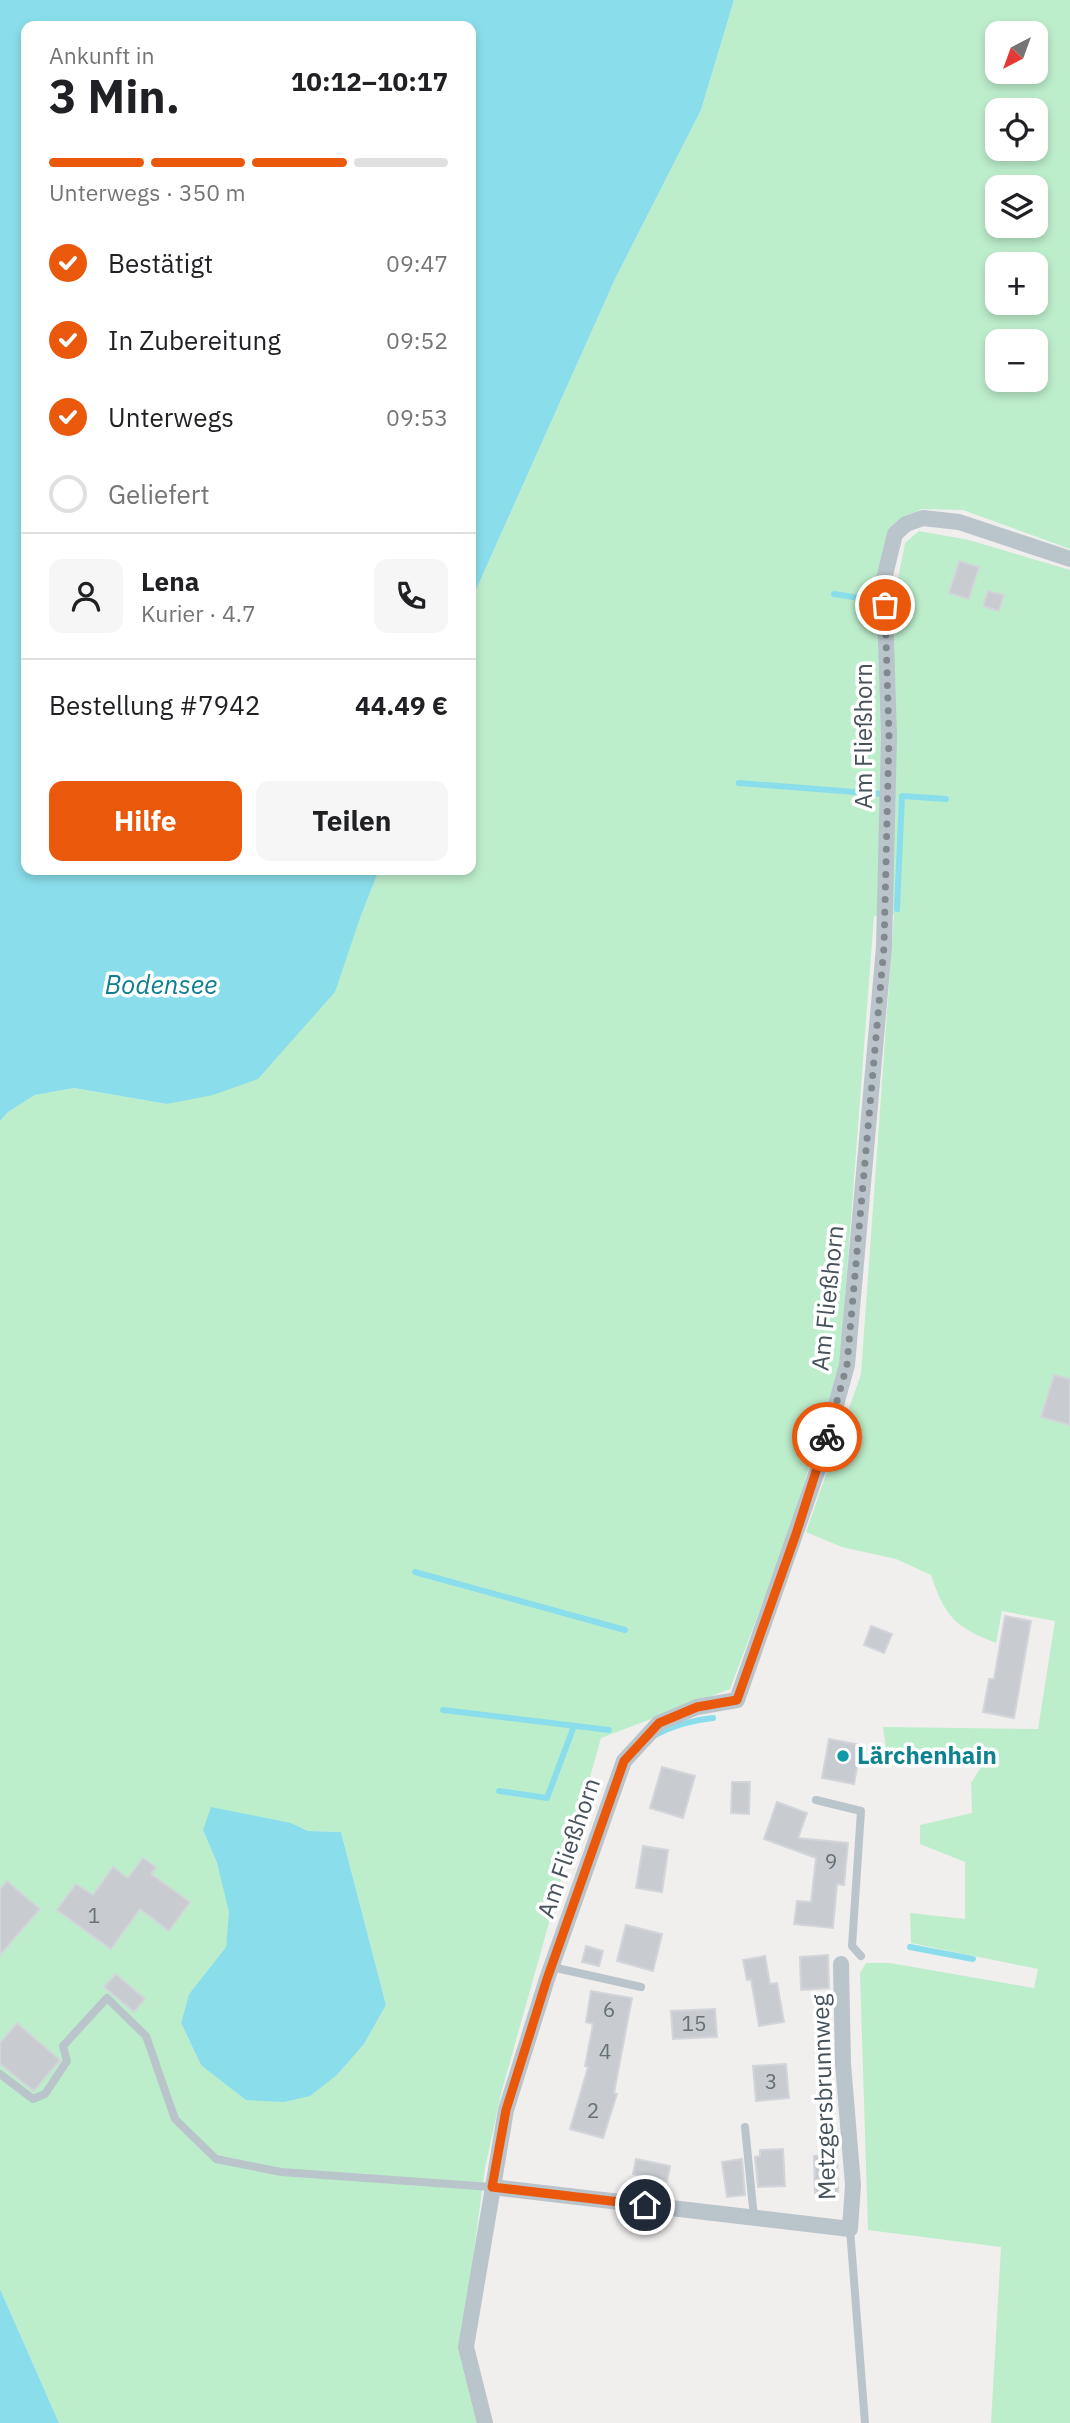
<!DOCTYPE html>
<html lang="de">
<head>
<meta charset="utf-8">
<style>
	:root { --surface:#fff; --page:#f6f6f6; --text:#202124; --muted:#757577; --line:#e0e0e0; --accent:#ea580c }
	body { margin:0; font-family:"IBM Plex Sans",sans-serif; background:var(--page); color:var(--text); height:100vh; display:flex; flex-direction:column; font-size:26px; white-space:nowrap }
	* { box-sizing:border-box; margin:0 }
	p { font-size:23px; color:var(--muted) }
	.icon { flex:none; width:38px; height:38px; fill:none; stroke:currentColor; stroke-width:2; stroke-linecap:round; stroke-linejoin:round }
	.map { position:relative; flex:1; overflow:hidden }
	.drawer { position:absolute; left:21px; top:21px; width:455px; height:854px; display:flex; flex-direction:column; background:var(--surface); border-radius:14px; box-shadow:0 4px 10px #0003 }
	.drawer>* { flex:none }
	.needle { width:46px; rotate:221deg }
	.fabs { position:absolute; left:985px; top:21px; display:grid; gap:14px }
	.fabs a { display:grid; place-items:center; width:63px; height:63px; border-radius:14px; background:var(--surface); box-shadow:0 4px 10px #0003; font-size:35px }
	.pin { position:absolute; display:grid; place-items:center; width:60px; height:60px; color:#fff; margin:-30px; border:4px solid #fff; border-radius:50%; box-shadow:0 2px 7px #0007 }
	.courier { position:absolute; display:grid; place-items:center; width:70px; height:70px; margin:-35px; border:5px solid #ea580c; border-radius:50%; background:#fff; color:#222; box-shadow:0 2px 9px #0007 }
	.head em { font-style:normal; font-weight:700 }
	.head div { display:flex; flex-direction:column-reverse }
	.head { display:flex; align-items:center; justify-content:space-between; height:119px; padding:0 28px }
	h1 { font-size:46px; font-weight:700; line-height:52px }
	.bar { display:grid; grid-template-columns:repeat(4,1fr); gap:10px 7px; align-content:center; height:84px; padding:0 28px }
	.bar i { height:9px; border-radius:5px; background:var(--line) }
	.bar .active { background:var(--accent) }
	.bar p { grid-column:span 4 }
	.line { display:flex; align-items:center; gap:18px; padding:0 28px; border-top:2px solid var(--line) }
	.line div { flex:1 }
	.round { display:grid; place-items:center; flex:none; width:74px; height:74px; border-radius:14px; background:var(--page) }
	ol { padding:0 28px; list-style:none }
	li { display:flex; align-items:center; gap:21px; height:77px }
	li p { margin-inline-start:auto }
	li .icon { padding:7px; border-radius:50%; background:var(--accent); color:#fff; stroke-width:4 }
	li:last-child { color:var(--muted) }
	li i { width:38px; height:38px; border:4px solid var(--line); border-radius:50% }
	.primary-button { display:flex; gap:14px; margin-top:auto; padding:14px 28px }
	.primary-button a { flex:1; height:80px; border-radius:14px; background:var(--accent); color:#fff; font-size:28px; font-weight:700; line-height:80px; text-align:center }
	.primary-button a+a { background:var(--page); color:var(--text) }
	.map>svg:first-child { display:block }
	.green { fill:#bdeecc; fill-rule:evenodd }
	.water { fill:#8adeeb }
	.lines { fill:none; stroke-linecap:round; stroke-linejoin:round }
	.stream { stroke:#8adeeb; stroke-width:6 }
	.building { fill:#c8ccd1; stroke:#d2d5da; stroke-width:2 }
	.service { stroke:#bac4cb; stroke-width:8 }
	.minor { stroke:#bac4cb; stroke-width:16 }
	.done { stroke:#82898e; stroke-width:7; stroke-dasharray:0 12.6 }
	.route { stroke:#ea580c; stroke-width:9 }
	.culture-dot { fill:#0f9aa8; stroke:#fff; stroke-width:2.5 }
	.labels { text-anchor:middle; stroke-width:7; stroke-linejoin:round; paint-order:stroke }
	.number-label { font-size:21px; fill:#677178 }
	.street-label { font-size:24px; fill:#47535b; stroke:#fff }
	.culture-label { font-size:24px; font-weight:bold; fill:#0d838f; stroke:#fff; text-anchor:start }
	.water-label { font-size:26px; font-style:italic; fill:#0e8090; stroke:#fff }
</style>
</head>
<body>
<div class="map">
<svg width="1070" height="2423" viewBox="0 0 1070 2423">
	<rect width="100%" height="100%" fill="#f1eeee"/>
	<path class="green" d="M734 0H1070V549L963 510 921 509 891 530 882 576 871 603 898 579 905 543 919 531 969 540 1070 570V2423H991L1001 2247 868 2230 860 1973 866 1963H890L1034 1988 1038 1969 911 1943 910 1913 965 1919V1862L920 1844V1825L972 1813 971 1783 987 1758 888 1763 883 1727 1038 1729 1055 1621 1002 1611 996 1643C955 1627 945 1617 931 1575L896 1559 842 1547 806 1532 861 1374 894 915 874 916 840 1364 790 1530 730 1689 601 1738 502 2090 485 2168 461 2351 478 2423H59L0 2289V1121L8 1112 35 1095 74 1088 167 1104 360 918 379 870H471V601L615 279 701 110ZM998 33H1036V72H998ZM998 110H1036V149H998ZM998 187H1036V226H998ZM998 264H1036V303H998ZM998 341H1036V380H998ZM291 1823 308 1831 341 1832 386 2005 364 2044 337 2075 201 2065 181 2023 189 1994 226 1947 230 1912 217 1863 203 1830Z"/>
	<g class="water">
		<polygon points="0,0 734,0 701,110 615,279 471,601 471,26 26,26 26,870 379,870 360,918 335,992 258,1079 213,1095 167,1104 74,1088 35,1095 8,1112 0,1121"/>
		<polygon points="211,1807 291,1823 308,1831 341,1832 386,2005 364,2044 337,2075 310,2096 284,2102 246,2100 201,2065 181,2023 189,1994 226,1947 229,1912 217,1863 203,1830"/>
		<polygon points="0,2289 59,2423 0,2423"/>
	</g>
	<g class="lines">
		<g class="stream">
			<polyline points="834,594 866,599"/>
			<polyline points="739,783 881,794"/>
			<polyline points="897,909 902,796 946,799"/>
			<polyline points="415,1572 625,1630"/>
			<polyline points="443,1710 609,1730"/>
			<path d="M655 1735C674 1725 693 1720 713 1718"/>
			<polyline points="499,1791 547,1798 574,1726"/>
			<polyline points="910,1947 973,1959"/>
		</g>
	</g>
	<g class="building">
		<polygon points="959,561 979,567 969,599 949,593"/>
		<polygon points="988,591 1004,595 999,611 983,606"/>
		<polygon points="1054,1375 1070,1379 1070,1425 1041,1417"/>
		<polygon points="1005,1616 1031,1621 1014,1718 983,1712 989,1679 994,1679"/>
		<polygon points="871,1626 892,1634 884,1653 864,1645"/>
		<polygon points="829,1739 861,1745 854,1784 822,1778"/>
		<polygon points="662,1767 695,1776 683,1818 650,1808"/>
		<polygon points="732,1782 750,1782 749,1814 731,1813"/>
		<polygon points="777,1802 807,1813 798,1838 848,1843 844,1885 837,1884 833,1928 794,1924 797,1901 811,1902 816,1858 764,1839"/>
		<polygon points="643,1846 668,1850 662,1892 636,1888"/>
		<polygon points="143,1858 156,1867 151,1874 190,1902 169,1931 140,1909 111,1949 57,1910 76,1884 93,1895 113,1867 128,1878"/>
		<polygon points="7,1881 40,1909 0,1955 0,1889"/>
		<polygon points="626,1925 662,1934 653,1971 617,1961"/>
		<polygon points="586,1946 603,1951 599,1966 582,1962"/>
		<polygon points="828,1955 829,1988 801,1990 800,1957"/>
		<polygon points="765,1956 770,1984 777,1983 784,2022 759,2026 751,1979 747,1980 743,1960"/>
		<polygon points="116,1974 145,1999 134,2012 104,1987"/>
		<polygon points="591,1991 632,1998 614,2093 617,2094 603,2138 570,2129 588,2067 585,2066 593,2024 586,2022"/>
		<polygon points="715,2009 717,2037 673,2039 671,2011"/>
		<polygon points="17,2023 60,2060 34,2091 0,2064 0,2043"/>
		<polygon points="786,2064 789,2098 756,2101 753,2066"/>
		<polygon points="783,2149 785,2186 758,2187 755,2157 760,2156 760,2150"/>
		<polygon points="837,2155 838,2192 815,2193 814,2156"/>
		<polygon points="636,2159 670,2166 667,2181 633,2174"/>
		<polygon points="742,2159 745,2195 727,2197 722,2162"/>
	</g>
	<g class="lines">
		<g class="service">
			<polyline points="816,1800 861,1811 852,1946 861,1956"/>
			<polyline points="552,1967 641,1987"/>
			<polyline points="0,2074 33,2099 45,2094 67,2061 63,2046 107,1998 146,2036 175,2119 216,2159 281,2172 492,2187"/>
			<polyline points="745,2127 754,2218"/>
			<polyline points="850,2229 865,2423"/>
		</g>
		<g class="minor">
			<polyline points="492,2187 850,2229 853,2185 843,2064 841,1964"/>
			<polyline points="485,2423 466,2347 506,2110 547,1979 624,1761 659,1723 697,1707 737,1700 819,1466 847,1365 884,947 889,736 884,579 895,534 906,524 923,518 959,522 1070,559"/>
		</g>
	</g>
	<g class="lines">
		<polyline class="done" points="827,1437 847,1365 884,947 889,736 885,605"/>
		<polyline class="route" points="645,2205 492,2187 506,2110 547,1979 624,1761 659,1723 697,1707 737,1700 796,1534 827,1437"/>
	</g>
	<circle class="culture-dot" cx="843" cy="1756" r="7"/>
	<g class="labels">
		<g class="number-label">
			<text x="831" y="1869">9</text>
			<text x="94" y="1923">1</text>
			<text x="609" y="2017">6</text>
			<text x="694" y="2031">15</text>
			<text x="605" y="2059">4</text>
			<text x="771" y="2089">3</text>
			<text x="593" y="2118">2</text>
		</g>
		<g class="street-label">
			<text transform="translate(864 736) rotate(-90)" y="8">Am Fließhorn</text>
			<text transform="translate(828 1298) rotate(-84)" y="8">Am Fließhorn</text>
			<text transform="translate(569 1848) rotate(-71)" y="8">Am Fließhorn</text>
			<text transform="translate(824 2097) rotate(-92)" y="8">Metzgersbrunnweg</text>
		</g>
		<g class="culture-label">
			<text x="857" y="1764">Lärchenhain</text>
		</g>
		<g class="water-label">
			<text x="161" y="994">Bodensee</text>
		</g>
	</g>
</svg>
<div class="fabs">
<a><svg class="needle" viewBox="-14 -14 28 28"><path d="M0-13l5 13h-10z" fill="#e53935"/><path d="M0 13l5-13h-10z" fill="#757577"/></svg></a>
<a><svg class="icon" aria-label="locate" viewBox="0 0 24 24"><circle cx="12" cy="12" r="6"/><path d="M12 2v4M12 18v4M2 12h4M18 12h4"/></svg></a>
<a><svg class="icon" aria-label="layers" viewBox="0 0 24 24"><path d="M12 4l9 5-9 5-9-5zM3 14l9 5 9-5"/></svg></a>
<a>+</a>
<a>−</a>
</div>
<div class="pin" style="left:885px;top:605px;background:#ea580c"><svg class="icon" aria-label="bag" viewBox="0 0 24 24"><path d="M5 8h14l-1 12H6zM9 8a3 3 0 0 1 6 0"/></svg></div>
<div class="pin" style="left:645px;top:2205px;background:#1f2937"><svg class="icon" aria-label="home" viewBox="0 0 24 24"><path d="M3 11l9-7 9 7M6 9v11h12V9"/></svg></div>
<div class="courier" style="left:827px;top:1437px"><svg class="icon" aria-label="bike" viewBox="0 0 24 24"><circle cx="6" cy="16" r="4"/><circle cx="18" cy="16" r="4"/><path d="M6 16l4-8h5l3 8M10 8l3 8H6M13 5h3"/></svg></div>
<section class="drawer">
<div class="head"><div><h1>3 Min.</h1><p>Ankunft in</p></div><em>10:12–10:17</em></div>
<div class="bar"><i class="active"></i><i class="active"></i><i class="active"></i><i></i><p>Unterwegs · 350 m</p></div>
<ol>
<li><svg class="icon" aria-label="check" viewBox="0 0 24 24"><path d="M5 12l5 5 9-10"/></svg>Bestätigt<p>09:47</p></li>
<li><svg class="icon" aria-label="check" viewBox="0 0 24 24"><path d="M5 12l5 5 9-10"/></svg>In Zubereitung<p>09:52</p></li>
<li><svg class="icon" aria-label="check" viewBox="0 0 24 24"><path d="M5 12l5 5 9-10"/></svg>Unterwegs<p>09:53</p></li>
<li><i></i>Geliefert</li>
</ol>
<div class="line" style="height:126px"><a class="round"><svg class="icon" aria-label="person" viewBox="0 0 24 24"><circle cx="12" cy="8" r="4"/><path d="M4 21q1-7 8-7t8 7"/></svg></a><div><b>Lena</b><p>Kurier · 4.7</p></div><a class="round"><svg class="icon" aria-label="phone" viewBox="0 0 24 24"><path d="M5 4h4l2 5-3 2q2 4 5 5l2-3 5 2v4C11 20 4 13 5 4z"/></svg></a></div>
<div class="line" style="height:91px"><div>Bestellung #7942</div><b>44.49 €</b></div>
<div class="primary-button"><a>Hilfe</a><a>Teilen</a></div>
</section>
</div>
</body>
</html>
